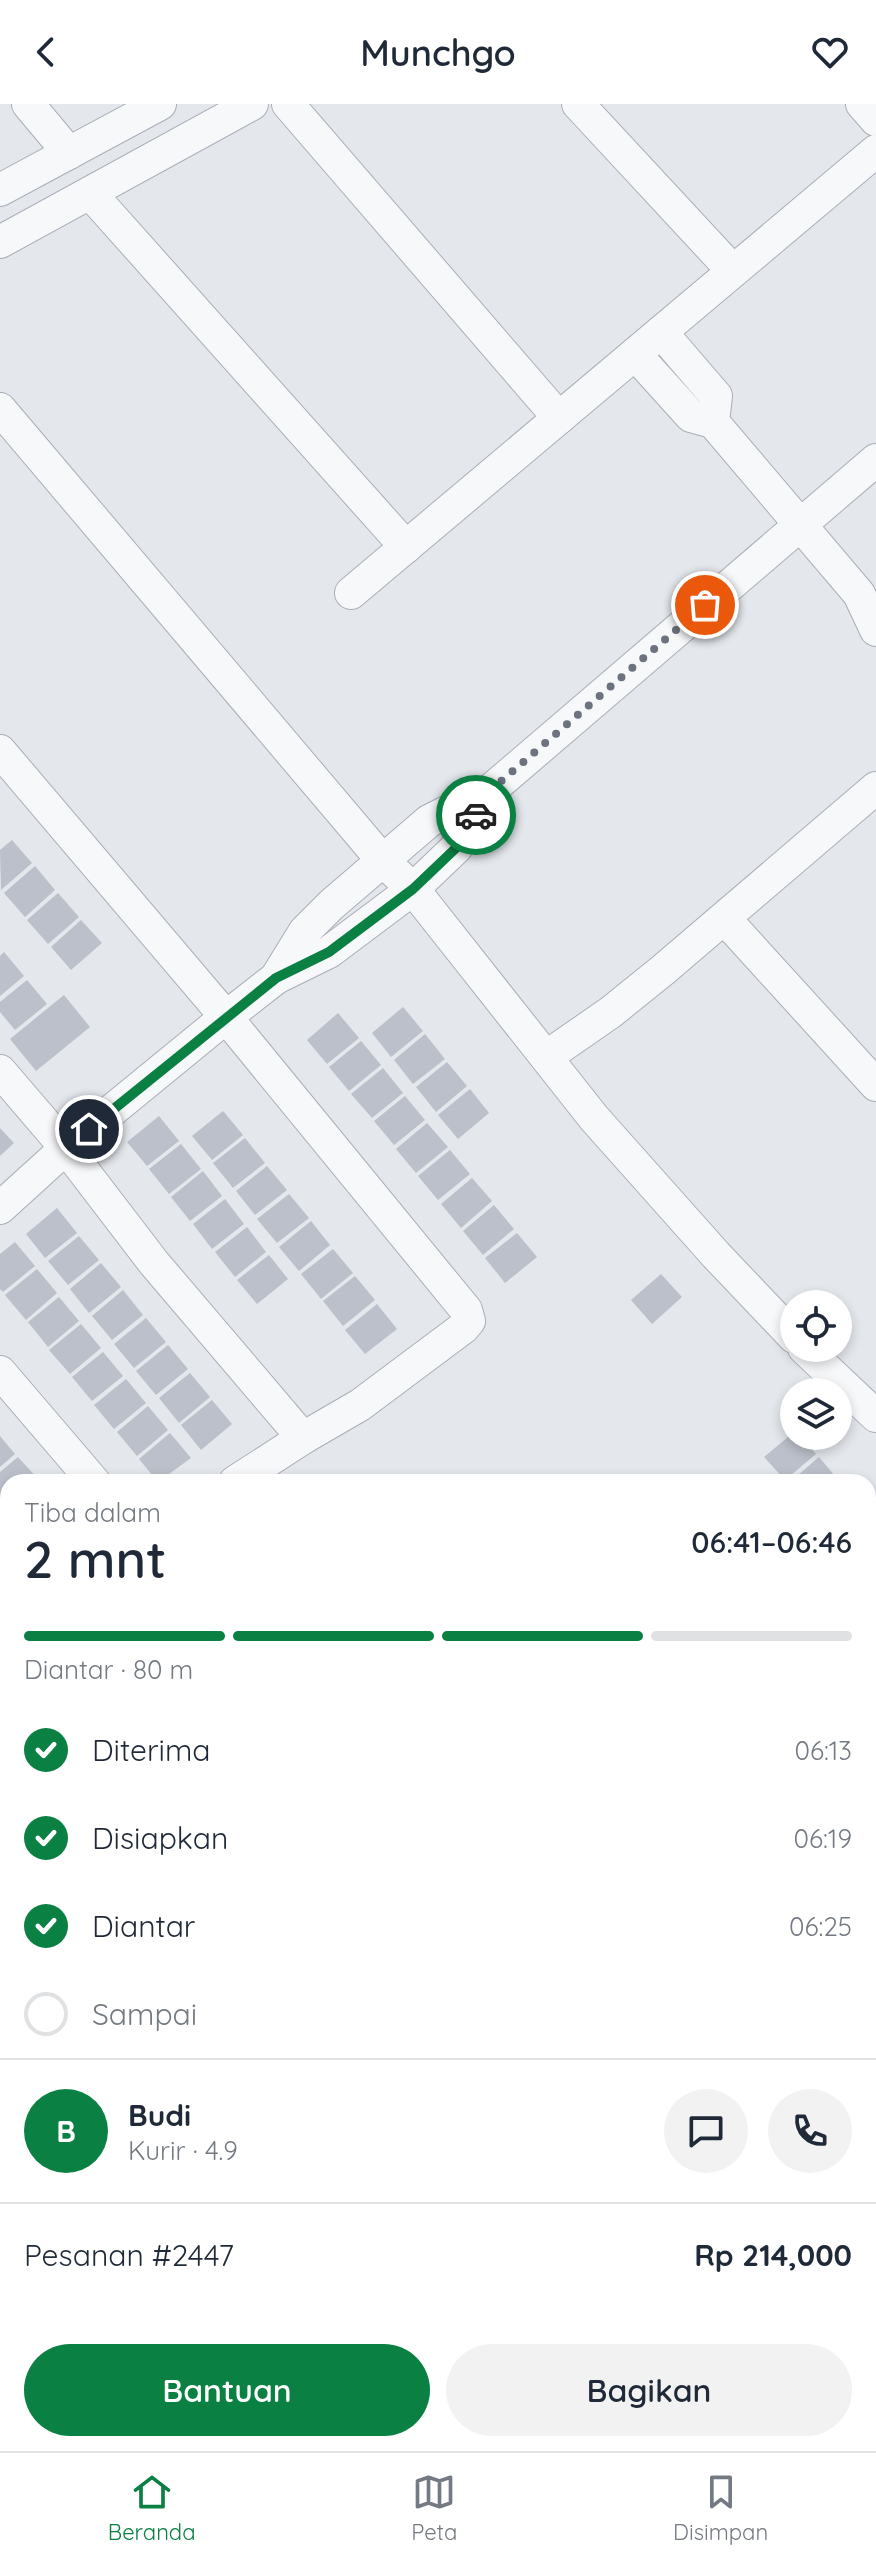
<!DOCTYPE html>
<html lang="id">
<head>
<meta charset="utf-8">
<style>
	:root { --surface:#fff; --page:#f2f2f3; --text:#1f2937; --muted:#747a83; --line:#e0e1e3; --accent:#0b8043 }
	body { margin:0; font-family:Quicksand,sans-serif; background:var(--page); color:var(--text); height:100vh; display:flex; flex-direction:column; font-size:30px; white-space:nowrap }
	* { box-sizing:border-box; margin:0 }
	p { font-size:26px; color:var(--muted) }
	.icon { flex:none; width:44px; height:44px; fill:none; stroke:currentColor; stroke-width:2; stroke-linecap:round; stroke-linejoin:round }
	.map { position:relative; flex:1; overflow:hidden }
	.side { position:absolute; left:0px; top:1370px; width:876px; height:978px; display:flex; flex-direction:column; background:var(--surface); border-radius:24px 24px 0 0; box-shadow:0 4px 12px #0003 }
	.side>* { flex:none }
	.tools { position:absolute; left:780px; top:1186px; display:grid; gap:16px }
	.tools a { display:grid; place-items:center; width:72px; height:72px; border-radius:50%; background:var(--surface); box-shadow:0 4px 12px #0003; font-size:40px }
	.pin { position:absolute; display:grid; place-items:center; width:68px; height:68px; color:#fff; margin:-34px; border:4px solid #fff; border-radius:50%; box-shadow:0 2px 8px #0007 }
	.courier { position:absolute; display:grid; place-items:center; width:80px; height:80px; margin:-40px; border:6px solid #0b8043; border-radius:50%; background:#fff; color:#222; box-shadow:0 2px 10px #0007 }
	.head em { font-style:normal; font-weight:600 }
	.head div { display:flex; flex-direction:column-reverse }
	.head { display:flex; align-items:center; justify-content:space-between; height:136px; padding:0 24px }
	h1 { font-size:52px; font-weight:600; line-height:60px }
	.bar { display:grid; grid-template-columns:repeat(4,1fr); gap:12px 8px; align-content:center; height:96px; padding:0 24px }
	.bar i { height:10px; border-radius:6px; background:var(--line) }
	.bar .on { background:var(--accent) }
	.bar p { grid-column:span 4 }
	.line { display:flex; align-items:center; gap:20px; padding:0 24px; border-top:2px solid var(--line) }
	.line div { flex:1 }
	.round { display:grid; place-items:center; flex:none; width:84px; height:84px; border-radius:42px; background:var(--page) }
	ol { padding:0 24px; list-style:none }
	li { display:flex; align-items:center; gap:24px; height:88px }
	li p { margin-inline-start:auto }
	li .icon { padding:8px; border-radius:50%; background:var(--accent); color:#fff; stroke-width:4 }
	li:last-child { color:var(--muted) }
	li i { width:44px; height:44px; border:4px solid var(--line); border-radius:50% }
	.cta { display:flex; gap:16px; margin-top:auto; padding:16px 24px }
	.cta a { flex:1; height:92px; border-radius:48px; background:var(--accent); color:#fff; font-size:32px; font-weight:600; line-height:92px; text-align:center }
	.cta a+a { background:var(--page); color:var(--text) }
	header { display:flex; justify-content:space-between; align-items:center; height:104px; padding:0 24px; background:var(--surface); font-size:36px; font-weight:600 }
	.tab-bar { display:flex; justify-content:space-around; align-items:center; height:112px; border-top:2px solid var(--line); background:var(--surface); font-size:22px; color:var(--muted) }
	.tab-bar a { display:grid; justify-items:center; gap:4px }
	.tab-bar .on { color:var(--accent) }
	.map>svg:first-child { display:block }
	.building { fill:#bbc0ca }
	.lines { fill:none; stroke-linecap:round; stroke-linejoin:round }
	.minor-casing { stroke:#a9aeb7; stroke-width:34 }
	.secondary-casing { stroke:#a9aeb7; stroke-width:46 }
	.minor { stroke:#f7f8fa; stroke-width:32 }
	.secondary { stroke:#fff; stroke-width:44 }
	.done { stroke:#6c737f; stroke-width:8; stroke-dasharray:0 14.4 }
	.route { stroke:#0b8043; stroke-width:10 }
</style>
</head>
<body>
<header><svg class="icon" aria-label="back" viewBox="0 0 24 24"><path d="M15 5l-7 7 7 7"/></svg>Munchgo<svg class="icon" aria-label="heart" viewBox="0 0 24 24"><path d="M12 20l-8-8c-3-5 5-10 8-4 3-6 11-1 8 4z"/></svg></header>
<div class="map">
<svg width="876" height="2347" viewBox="0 0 876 2347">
	<rect width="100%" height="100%" fill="#e4e7ec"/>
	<g class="building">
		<polygon points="12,736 32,759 1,786 0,746"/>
		<polygon points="35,762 55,786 25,813 4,789"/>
		<polygon points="58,789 79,813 48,840 27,816"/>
		<polygon points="81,816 102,839 71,866 51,843"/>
		<polygon points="4,848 24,872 0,892 0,852"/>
		<polygon points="27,876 47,900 15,926 0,908 0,898"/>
		<polygon points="64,891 90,923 36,967 10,935"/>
		<polygon points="403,903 423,927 391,953 372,929"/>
		<polygon points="338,909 359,934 327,960 307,936"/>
		<polygon points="425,930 445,955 413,980 394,956"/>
		<polygon points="361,937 381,961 349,987 329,963"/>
		<polygon points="447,958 467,982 436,1008 416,983"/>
		<polygon points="383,964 403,989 372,1014 351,990"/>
		<polygon points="470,985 489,1009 458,1035 438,1011"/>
		<polygon points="405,992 425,1016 394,1041 374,1017"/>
		<polygon points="223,1007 243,1031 212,1056 192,1032"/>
		<polygon points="159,1012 179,1037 147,1062 127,1038"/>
		<polygon points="427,1019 448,1043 416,1069 396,1045"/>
		<polygon points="0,1024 14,1039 0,1052"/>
		<polygon points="245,1034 265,1059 233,1084 213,1059"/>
		<polygon points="181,1040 201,1065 169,1090 149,1065"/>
		<polygon points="450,1046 470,1070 438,1096 418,1072"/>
		<polygon points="267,1062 287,1086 255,1111 236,1087"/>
		<polygon points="203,1067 222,1092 190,1117 171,1093"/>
		<polygon points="472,1074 492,1097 461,1124 441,1100"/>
		<polygon points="289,1090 309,1114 277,1139 257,1115"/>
		<polygon points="225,1095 244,1120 212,1145 193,1120"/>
		<polygon points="494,1101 514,1125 483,1151 463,1127"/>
		<polygon points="57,1104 77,1129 45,1154 26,1130"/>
		<polygon points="311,1117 330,1141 299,1167 279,1143"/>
		<polygon points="247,1123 266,1148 235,1173 215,1148"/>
		<polygon points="517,1129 537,1153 505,1179 485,1154"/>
		<polygon points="79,1132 99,1156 68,1181 48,1157"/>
		<polygon points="15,1138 35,1162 3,1188 0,1185 0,1150"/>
		<polygon points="333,1145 353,1169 321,1195 301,1170"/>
		<polygon points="269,1151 288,1175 257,1200 237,1176"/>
		<polygon points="101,1159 121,1183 89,1209 70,1185"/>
		<polygon points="37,1165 57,1189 26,1216 5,1191"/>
		<polygon points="661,1170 682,1193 652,1220 631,1196"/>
		<polygon points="355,1172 375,1196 343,1222 323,1197"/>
		<polygon points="123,1186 143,1211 112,1236 92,1212"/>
		<polygon points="59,1193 79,1217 48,1243 28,1218"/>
		<polygon points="377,1200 397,1225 365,1250 345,1226"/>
		<polygon points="146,1214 166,1238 134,1264 114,1240"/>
		<polygon points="81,1220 101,1244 70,1270 49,1246"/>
		<polygon points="168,1241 188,1265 156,1291 136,1267"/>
		<polygon points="103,1248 123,1272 92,1297 72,1273"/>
		<polygon points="190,1269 210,1293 179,1319 159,1294"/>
		<polygon points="126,1275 146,1299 114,1325 94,1301"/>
		<polygon points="212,1296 232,1320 201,1346 181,1321"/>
		<polygon points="148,1302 168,1326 137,1352 117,1328"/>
		<polygon points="794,1328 794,1332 800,1332 816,1350 785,1376 764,1353"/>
		<polygon points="170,1329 191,1354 158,1378 139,1355"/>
		<polygon points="0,1332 15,1350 0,1363"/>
		<polygon points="18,1353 39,1376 8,1378 8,1403 0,1394 0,1368"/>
		<polygon points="819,1353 840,1378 790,1378"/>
		<polygon points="0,1454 8,1463 8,1474 0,1481"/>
		<polygon points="8,1478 8,1520 6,1522 0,1516 0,1486"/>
		<polygon points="8,1705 8,1745 0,1751 0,1711"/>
		<polygon points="8,1839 8,1878 0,1885 0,1845"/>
	</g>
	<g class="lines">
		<g class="minor-casing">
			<g id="minor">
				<polyline points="28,0 69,49"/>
				<polyline points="288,0 559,314"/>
				<polyline points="578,0 733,167"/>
				<polyline points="862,0 876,16"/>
				<polyline points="0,86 160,0"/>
				<polyline points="90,89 406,443"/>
				<polyline points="0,138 252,0"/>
				<polyline points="661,228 716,292 713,318"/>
				<polyline points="635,250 691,312 713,318 859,490 876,526"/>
				<polyline points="0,305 383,757 413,785 594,1014 716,1151 794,1233"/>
				<polyline points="351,489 876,47"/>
				<polyline points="0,647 226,913 466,1206 469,1217 463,1224 360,1301 303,1334"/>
				<polyline points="725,815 876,981"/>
				<polyline points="276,874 305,827 331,801 429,717 492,685 876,356"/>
				<polyline points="546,953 611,908 663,866 876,684"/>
				<polyline points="0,967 66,1044 154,1159 303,1334 235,1378"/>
				<polyline points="0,1104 66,1044 226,913 276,874 329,848 413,785 456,744 492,685"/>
				<polyline points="804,1244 876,1312"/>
				<polyline points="0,1268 94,1378"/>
				<polyline points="0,1587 8,1598"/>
				<polyline points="0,1654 8,1647"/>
				<polyline points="868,2049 876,2061"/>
				<polyline points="150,2340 156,2347"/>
			</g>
		</g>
		<g class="secondary-casing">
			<g id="secondary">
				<polyline points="868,2082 876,2076"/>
				<polyline points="586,2347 594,2340"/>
			</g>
		</g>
		<use href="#minor" class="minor"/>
		<use href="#secondary" class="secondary"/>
	</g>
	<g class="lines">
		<polyline class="done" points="476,711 492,685 705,501"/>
		<polyline class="route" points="89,1025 276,874 329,848 413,785 456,744 476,711"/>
	</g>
</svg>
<div class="tools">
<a><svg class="icon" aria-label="locate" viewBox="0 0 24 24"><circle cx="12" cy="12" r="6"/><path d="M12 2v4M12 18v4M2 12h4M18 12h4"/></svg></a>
<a><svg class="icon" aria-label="layers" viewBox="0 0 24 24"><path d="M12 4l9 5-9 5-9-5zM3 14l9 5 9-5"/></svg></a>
</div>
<div class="pin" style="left:705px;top:501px;background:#ea580c"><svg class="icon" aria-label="bag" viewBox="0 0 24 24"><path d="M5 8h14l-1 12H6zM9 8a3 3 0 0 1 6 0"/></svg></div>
<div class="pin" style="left:89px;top:1025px;background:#1f2937"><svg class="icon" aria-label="home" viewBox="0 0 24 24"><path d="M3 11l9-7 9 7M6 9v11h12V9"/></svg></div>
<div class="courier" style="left:476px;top:711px"><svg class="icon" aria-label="car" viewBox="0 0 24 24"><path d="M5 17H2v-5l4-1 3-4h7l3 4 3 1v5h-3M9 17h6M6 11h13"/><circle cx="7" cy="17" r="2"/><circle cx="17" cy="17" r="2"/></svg></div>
<section class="side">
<div class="head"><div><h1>2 mnt</h1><p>Tiba dalam</p></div><em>06:41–06:46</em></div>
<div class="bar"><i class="on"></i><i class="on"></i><i class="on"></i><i></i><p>Diantar · 80 m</p></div>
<ol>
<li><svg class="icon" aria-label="check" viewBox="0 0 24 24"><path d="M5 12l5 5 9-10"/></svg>Diterima<p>06:13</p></li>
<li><svg class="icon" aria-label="check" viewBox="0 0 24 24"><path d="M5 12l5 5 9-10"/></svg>Disiapkan<p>06:19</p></li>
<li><svg class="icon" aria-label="check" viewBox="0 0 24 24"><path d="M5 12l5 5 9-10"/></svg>Diantar<p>06:25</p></li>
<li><i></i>Sampai</li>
</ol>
<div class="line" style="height:144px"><b class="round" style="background:var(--accent);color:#fff">B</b><div><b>Budi</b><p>Kurir · 4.9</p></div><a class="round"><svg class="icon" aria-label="chat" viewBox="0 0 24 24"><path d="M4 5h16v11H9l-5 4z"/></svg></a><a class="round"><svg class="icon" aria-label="phone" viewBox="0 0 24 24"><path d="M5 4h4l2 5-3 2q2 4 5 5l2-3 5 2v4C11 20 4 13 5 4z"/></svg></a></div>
<div class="line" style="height:104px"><div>Pesanan #2447</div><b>Rp 214,000</b></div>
<div class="cta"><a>Bantuan</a><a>Bagikan</a></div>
</section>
</div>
<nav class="tab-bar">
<a class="on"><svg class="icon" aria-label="home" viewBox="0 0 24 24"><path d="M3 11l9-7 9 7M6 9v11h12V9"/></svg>Beranda</a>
<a><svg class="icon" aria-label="map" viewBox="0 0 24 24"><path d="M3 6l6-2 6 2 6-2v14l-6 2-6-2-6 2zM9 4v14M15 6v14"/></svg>Peta</a>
<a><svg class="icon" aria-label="saved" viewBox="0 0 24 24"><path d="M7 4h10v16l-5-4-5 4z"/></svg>Disimpan</a>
</nav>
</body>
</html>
